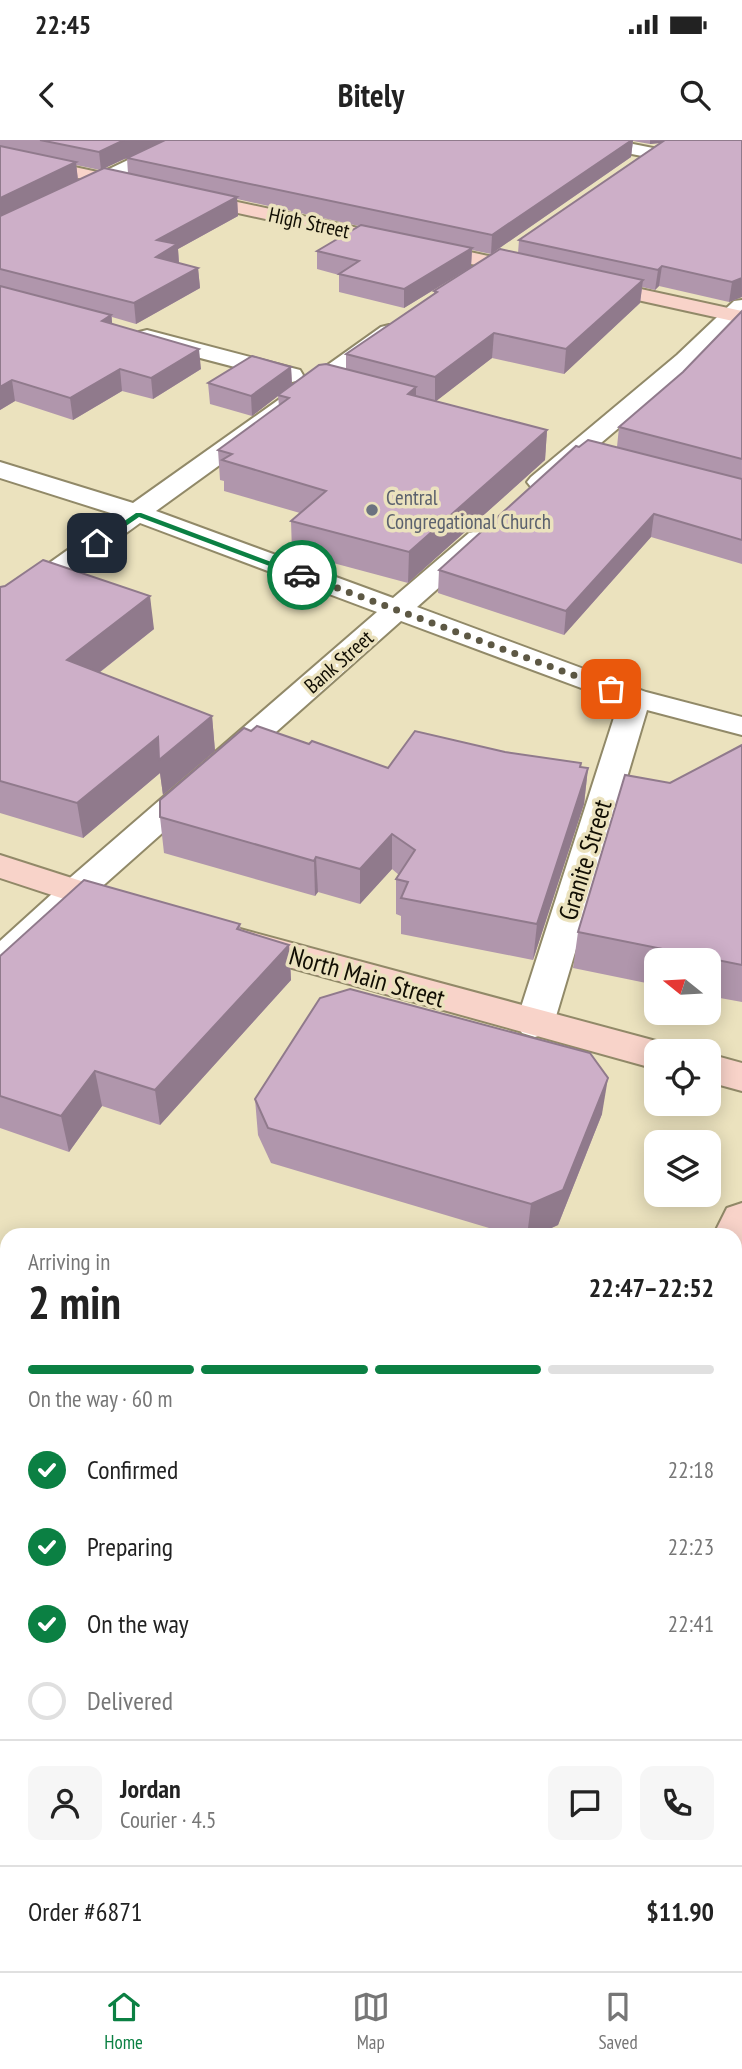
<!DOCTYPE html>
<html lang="en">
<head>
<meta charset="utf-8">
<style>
	:root { --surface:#fff; --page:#f6f6f6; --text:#222; --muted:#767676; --line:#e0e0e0; --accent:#0b8043 }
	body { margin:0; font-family:"PT Sans Narrow",sans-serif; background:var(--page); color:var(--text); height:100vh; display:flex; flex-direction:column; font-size:26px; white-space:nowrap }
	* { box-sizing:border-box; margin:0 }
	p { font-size:23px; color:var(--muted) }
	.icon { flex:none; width:38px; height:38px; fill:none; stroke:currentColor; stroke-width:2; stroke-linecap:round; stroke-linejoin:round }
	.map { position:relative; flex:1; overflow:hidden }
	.side { position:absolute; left:0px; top:1088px; width:742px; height:744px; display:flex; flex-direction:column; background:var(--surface); border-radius:21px 21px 0 0; box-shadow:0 4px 18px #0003 }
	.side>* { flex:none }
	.needle { width:46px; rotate:288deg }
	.fabs { position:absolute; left:644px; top:808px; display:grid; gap:14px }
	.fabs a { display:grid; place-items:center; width:77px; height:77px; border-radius:14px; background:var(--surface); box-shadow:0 4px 18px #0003; font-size:35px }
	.pin { position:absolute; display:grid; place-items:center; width:60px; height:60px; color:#fff; margin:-30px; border-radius:14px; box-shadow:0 4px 10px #0006 }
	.courier { position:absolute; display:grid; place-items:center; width:70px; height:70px; margin:-35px; border:5px solid #0b8043; border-radius:50%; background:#fff; color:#222; box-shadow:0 2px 9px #0007 }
	.head em { font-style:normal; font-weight:700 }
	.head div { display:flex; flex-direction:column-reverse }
	.head { display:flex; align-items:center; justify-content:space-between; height:119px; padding:0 28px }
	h1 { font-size:46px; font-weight:700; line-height:52px }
	.bar { display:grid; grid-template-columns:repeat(4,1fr); gap:10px 7px; align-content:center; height:84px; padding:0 28px }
	.bar i { height:9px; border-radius:5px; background:var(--line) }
	.bar .current { background:var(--accent) }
	.bar p { grid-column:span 4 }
	.line { display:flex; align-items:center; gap:18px; padding:0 28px; border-top:2px solid var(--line) }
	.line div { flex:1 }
	.round { display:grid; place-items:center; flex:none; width:74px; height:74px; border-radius:14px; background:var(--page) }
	ol { padding:0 28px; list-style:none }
	li { display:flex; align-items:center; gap:21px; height:77px }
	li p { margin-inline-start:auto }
	li .icon { padding:7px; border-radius:50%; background:var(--accent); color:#fff; stroke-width:4 }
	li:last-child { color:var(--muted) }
	li i { width:38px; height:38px; border:4px solid var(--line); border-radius:50% }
	.status { display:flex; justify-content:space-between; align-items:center; height:49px; padding:0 35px; background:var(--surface); direction:ltr }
	.status svg { height:19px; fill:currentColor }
	header { display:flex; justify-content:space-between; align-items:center; height:91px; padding:0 28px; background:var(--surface); font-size:32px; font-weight:700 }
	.dock { display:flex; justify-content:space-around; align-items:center; height:98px; border-top:2px solid var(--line); background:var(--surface); font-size:19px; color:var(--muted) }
	.dock a { display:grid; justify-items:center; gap:4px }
	.dock .current { color:var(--accent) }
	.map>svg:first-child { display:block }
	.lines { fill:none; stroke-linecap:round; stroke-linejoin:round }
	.street-casing { stroke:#918968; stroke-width:4 }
	.secondary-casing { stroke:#918968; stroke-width:4 }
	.highway-casing { stroke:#fff; stroke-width:4 }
	.street { fill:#fff; fill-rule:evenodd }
	.secondary { fill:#f8d3c9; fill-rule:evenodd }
	.highway { fill:#e96d4b; fill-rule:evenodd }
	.wall { fill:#b096ac; fill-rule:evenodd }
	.shaded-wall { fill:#907a8c }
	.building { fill:#cdafc8; stroke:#907a8c; stroke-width:2 }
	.route { fill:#0b8043 }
	.done { stroke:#5d5844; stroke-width:7; stroke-dasharray:0 12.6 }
	.worship-dot { fill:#6b7280; stroke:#ebe2be; stroke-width:2.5 }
	.labels { text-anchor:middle; stroke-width:7; stroke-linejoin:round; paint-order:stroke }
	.far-street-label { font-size:21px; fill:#110e03; stroke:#ebe2be }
	.far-worship-label { font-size:21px; fill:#5b616d; stroke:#ebe2be; text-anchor:start }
	.street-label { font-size:26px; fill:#110e03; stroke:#ebe2be }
</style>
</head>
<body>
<div class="status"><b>22:45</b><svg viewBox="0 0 49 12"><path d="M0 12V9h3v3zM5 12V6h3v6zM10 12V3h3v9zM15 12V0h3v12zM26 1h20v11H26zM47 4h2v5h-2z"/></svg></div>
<header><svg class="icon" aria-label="back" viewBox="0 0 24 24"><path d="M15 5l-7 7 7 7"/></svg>Bitely<svg class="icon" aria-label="search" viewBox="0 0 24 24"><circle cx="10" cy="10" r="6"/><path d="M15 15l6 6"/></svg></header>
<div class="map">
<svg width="742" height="1831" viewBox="0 0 742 1831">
	<rect width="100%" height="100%" fill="#ebe2be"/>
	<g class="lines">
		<g class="street-casing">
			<g id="street">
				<polygon points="170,0 193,0 190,4 0,94 0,81"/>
				<polygon points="577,0 613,0 658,9 661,13 652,18 586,5"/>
				<polygon points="742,160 742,178 693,225 549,347 540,350 531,347 527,342 531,337 677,215 734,161"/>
				<polygon points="389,185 397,187 400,192 397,197 156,371 393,458 469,393 478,391 487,393 491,399 487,405 417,467 646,552 742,577 742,595 647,570 554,883 548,893 535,897 522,893 516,883 619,562 401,481 88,759 13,831 0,835 0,801 64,743 377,472 140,383 10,477 0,479 0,458 117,375 0,338 0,322 133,363 381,187"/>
				<polygon points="147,190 300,230 303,235 300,240 292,242 139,202 136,197 139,192"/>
			</g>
		</g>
		<g class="secondary-casing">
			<g id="secondary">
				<polygon points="0,11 535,126 542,128 545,132 542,136 535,138 0,21"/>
				<polygon points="590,138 742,171 742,183 583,148 580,144 583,140"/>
				<polygon points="0,715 134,758 140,766 134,774 122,778 0,738"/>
				<polygon points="240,789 656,901 670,905 673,912 656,912 656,929 227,810 222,801 227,792"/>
				<polygon points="709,914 742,923 742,951 709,942"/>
				<polygon points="742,1063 742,1111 735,1113 735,1096 713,1096 727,1068"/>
				<polygon points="7,1683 7,1741 0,1743 0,1685"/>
			</g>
		</g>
		<g class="highway-casing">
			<g id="highway">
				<polygon points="742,1432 742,1484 735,1487 735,1435"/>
				<polygon points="742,1539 742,1598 735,1601 735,1542"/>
				<polygon points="248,1825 312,1825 309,1831 245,1831"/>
				<polygon points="475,1825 537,1825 534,1831 472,1831"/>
			</g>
		</g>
		<use href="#street" class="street"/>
		<use href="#secondary" class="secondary"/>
		<use href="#highway" class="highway"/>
	</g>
	<g class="wall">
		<path d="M0 0H742V158V157L729 162 659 146 655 150 642 147 640 163 564 234 492 218 436 261 547 290 545 320 408 443 292 412 291 381 300 373 224 351V341L220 340 218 310 279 266 278 256 252 276 210 264 208 243 291 227 292 245 346 229V214L434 154V151L518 113 519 100 660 3 650 4 633 1 631 17 491 114 472 110 471 127 404 168 339 152V135L317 129V111L359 86 237 59 238 76 178 109 179 123 198 128 200 148 136 184 112 177V183L201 229 153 259 122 251 73 280 15 261 0 270ZM127 18 128 34 104 28ZM76 25 100 30 78 40Z"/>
		<polygon points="742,171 742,424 651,397 564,495 438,453 439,430 579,307 617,307 619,287 683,232"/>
		<polygon points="0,447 154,489 99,533 212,576 215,611 163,655 160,633 83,698 0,673"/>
		<polygon points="251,591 309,604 388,628 505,612 588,628 584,664 533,820 401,794 401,776 396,774 396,739 399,735 392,729 360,764 318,752 315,756 164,713 160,677"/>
		<polygon points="742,605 742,862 709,856 709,821 656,821 656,845 573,828 578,792 670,643"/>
		<polygon points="240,784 241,791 289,805 291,840 160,985 102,966 69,1012 0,988 0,816"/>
		<polygon points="255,959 602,974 558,1085 534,1096 516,1096 271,1023 258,995"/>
	</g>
	<g class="shaded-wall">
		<polygon points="124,0 164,0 101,30 99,12"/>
		<polygon points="632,0 633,0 631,17 491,114 492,95"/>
		<polygon points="650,0 689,0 650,4"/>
		<polygon points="76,22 78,41 0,78 0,58"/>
		<polygon points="237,57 238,76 178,109 179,124 158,137 157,100"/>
		<polygon points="472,108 471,127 404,168 404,149"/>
		<polygon points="662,126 659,146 655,150 658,130"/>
		<polygon points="198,128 200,148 136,184 134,163"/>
		<polygon points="742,138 742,157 729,162 732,142"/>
		<polygon points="643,140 640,163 564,234 566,209"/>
		<polygon points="111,175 114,196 102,181"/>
		<polygon points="494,193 492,218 435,262 435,237"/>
		<polygon points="199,209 201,229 153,259 151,238"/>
		<polygon points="291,227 292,246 278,255 278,256 252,276 251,256"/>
		<polygon points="120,229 122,251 73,280 70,258"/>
		<polygon points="12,240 15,261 0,270 0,247"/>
		<polygon points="416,247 416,277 408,254"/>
		<polygon points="547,290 545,320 408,443 409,412"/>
		<polygon points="654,374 651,397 564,495 566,471"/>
		<polygon points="150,456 154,489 72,554 67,520"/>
		<polygon points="212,576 215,611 163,655 160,633 83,698 77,663 158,597"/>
		<polygon points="588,628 584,664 533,820 537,784"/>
		<polygon points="392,694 392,729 360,764 360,729"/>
		<polygon points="316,717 318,752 315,756 314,721"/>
		<polygon points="289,805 291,840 160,985 155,950"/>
		<polygon points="95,931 102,966 69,1012 61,976"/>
		<polygon points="608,938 602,974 558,1085 534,1096 527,1096 531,1064"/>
	</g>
	<g class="building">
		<polygon points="40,0 124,0 99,12"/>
		<polygon points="165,0 632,0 492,95 127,18"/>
		<polygon points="665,0 742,0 742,138 732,142 662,126 658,130 519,100"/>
		<polygon points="0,6 76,22 0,58"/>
		<polygon points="104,28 237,57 157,100 177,104 156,117 198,128 134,163 0,129 0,76"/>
		<polygon points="361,85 472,108 404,149 339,134 359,121 317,111"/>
		<polygon points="500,109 643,140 566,209 494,193 435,237 346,214 437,152 434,151"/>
		<polygon points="0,146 111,175 102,181 199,209 151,238 120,229 70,258 12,240 0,247"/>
		<polygon points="742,171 742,319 619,287 683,232"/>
		<polygon points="252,216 291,227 251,256 208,243"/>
		<polygon points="326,224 416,247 408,254 547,290 409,412 291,381 326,351 222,320 232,314 218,310 289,258 278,255 319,225"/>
		<polygon points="588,300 742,339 742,400 654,374 566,471 439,430 576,306 579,307"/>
		<polygon points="43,420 150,456 67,520 212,576 159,620 158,597 77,663 0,641 0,447 5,446"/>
		<polygon points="257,586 309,604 312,601 388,628 415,591 505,612 581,623 580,627 588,628 537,784 401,758 408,742 396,739 415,710 392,694 360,729 316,717 314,721 160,677 160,660 244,588 251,591"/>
		<polygon points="742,605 742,825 578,792 625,635 670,643"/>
		<polygon points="84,740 240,784 237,789 289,805 155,950 95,931 61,976 0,956 0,816"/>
		<polygon points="350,849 590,913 608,938 563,1050 531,1064 268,988 255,959 320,858"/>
	</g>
	<polygon class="route" points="136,373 141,373 306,435 299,437 139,377 100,404 95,404 95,401"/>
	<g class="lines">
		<polyline class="done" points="302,435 611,549"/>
	</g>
	<circle class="worship-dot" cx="372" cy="370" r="7"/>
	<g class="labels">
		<g class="far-street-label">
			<text transform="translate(309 83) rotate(12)" y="7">High Street</text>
			<text transform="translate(339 522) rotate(-41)" y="7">Bank Street</text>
		</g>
		<g class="far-worship-label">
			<text x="386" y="365">Central<tspan x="386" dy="24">Congregational Church</tspan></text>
		</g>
		<g class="street-label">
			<text transform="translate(585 720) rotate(-73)" y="9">Granite Street</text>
			<text transform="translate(367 837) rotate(16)" y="9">North Main Street</text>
		</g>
	</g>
</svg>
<div class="fabs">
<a><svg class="needle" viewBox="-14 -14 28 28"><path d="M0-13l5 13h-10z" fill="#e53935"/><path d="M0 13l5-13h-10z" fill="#767676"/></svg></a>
<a><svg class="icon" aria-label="locate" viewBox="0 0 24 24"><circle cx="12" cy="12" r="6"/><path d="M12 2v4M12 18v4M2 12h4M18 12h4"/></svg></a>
<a><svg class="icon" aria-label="layers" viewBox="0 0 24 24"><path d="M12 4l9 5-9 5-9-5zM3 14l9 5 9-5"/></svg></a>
</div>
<div class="pin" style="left:611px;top:549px;background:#ea580c"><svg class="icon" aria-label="bag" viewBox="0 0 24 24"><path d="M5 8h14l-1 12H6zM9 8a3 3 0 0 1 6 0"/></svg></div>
<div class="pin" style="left:97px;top:403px;background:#1f2937"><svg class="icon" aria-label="home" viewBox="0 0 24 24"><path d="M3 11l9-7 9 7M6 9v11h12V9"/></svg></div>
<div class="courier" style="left:302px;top:435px"><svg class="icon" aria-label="car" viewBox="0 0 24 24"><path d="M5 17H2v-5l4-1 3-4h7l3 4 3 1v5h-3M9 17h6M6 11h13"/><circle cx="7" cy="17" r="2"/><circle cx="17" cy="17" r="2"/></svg></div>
<section class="side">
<div class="head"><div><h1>2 min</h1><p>Arriving in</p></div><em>22:47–22:52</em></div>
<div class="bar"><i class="current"></i><i class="current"></i><i class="current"></i><i></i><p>On the way · 60 m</p></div>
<ol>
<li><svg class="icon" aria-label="check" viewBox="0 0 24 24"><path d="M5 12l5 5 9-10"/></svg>Confirmed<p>22:18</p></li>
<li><svg class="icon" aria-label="check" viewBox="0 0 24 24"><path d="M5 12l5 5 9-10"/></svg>Preparing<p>22:23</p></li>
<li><svg class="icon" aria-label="check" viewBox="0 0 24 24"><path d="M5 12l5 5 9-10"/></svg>On the way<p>22:41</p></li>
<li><i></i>Delivered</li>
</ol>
<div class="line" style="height:126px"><a class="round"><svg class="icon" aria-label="person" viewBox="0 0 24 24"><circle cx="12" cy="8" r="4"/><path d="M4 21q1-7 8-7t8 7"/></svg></a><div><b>Jordan</b><p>Courier · 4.5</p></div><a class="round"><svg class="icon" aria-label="chat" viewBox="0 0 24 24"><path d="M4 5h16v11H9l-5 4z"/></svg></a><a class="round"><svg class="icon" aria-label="phone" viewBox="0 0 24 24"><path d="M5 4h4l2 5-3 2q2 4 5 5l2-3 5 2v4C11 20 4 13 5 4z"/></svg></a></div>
<div class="line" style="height:91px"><div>Order #6871</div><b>$11.90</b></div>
</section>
</div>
<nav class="dock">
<a class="current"><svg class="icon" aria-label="home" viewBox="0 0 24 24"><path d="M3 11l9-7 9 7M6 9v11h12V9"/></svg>Home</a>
<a><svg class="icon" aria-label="map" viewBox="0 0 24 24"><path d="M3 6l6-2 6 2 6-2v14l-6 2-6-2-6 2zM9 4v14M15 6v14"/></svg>Map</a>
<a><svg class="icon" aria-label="saved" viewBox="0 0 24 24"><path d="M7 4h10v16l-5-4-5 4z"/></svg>Saved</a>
</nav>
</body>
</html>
